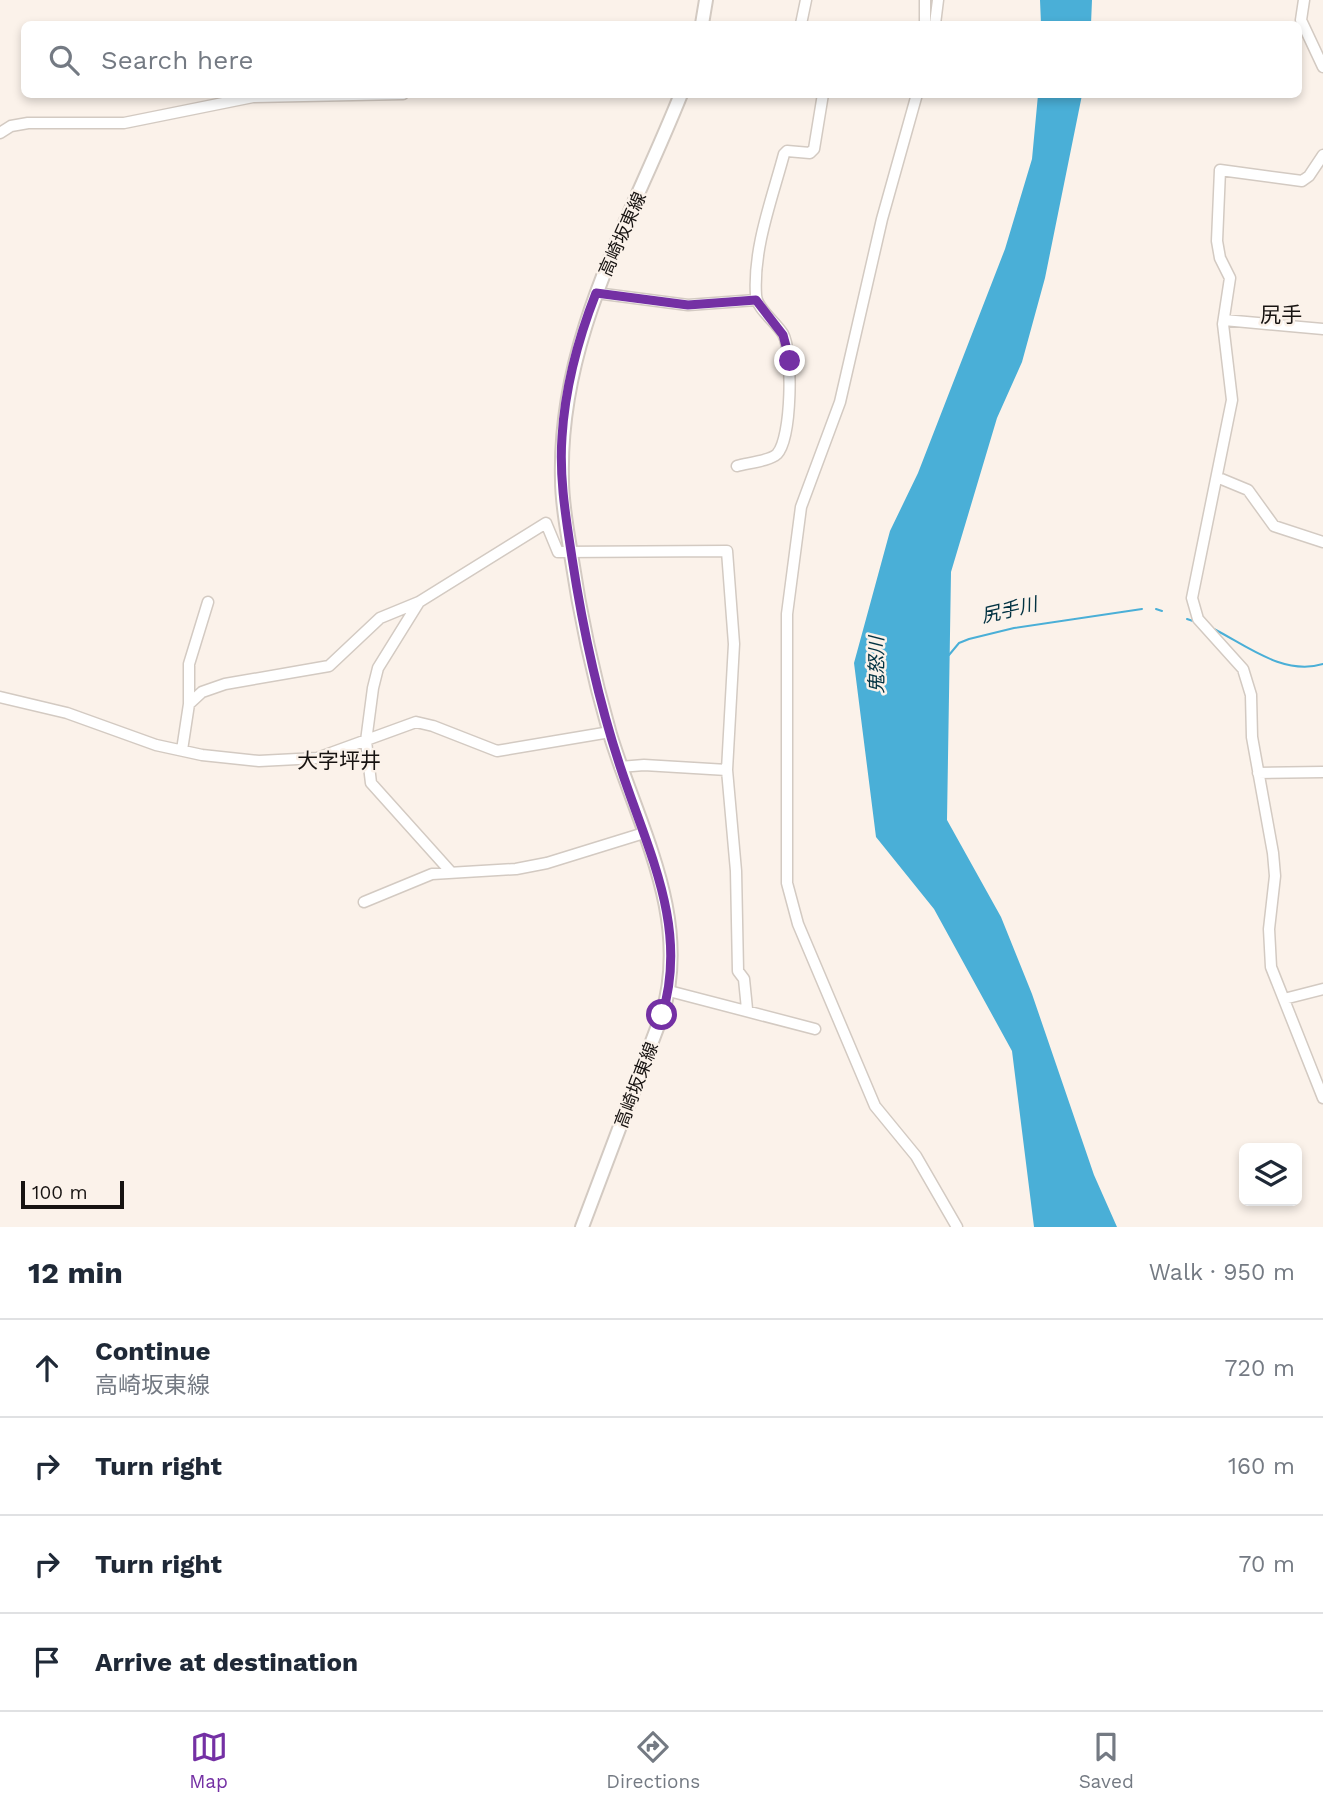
<!DOCTYPE html>
<meta charset="utf-8">
<style>
:root{--surface:#fff;--page:#f6f6f7;--text:#1f2937;--muted:#747a83;--line:#e0e1e3;--accent:#7430a4}
body{margin:0;font-family:"Work Sans","Noto Sans JP",sans-serif;background:var(--page);color:var(--text)}
.controls{position:absolute;right:21px;bottom:21px;display:grid;overflow:hidden;border-radius:10px;box-shadow:0 4px 10px #0003}
.controls button{width:63px;height:63px;display:grid;place-items:center;padding:0;border:0;border-bottom:2px solid var(--line);background:var(--surface);color:var(--text);font:35px sans-serif}
.scale{position:absolute;left:21px;bottom:18px;width:103px;box-sizing:border-box;padding-left:7px;border:4px solid #171311;border-top:0;font-size:19px;line-height:24px;white-space:nowrap;color:#171311;-webkit-text-stroke:5px #fbf2ea;paint-order:stroke}
.stop{position:absolute;width:21px;height:21px;margin:-16px;border:5px solid #7430a4;border-radius:50%;background:#fff}
.stop.end{background:#7430a4;border-color:#fff;box-shadow:0 2px 7px #0008}
.list{margin:0;padding:0;list-style:none}
h2{display:flex;justify-content:space-between;align-items:center;height:91px;margin:0;padding:0 28px;font-size:30px}
h2 small{font-size:23px;font-weight:400;color:var(--muted)}
.list li{display:grid;grid-template-columns:46px 1fr auto;gap:21px;align-items:center;box-sizing:border-box;height:98px;padding:0 28px;border-top:2px solid var(--line)}
.list b{display:block;font-size:26px;white-space:nowrap}
.list p{margin:0;font-size:23px;white-space:nowrap;color:var(--muted)}
.list em{font-size:23px;font-style:normal;color:var(--muted)}
.icon{flex:none;width:38px;height:38px;fill:none;stroke:currentColor;stroke-width:2;stroke-linecap:round;stroke-linejoin:round}
.map{position:relative;flex:none;width:1323px;height:1227px;overflow:hidden}
.search{position:absolute;background:var(--surface);box-shadow:0 4px 10px #0003;left:21px;right:21px;top:21px;height:77px;display:flex;align-items:center;gap:18px;box-sizing:border-box;padding:0 24px;border-radius:10px;color:var(--muted);font-size:26px}
.sheet{height:483px;background:var(--surface)}
nav{display:flex;justify-content:space-around;align-items:center;box-sizing:border-box;height:98px;border-top:2px solid var(--line);background:var(--surface);font-size:19px;color:var(--muted)}
nav a{display:grid;justify-items:center;gap:4px}
nav .on{color:var(--accent)}
.map>svg:first-child{display:block}
.water{fill:#4aafd7}
.lines{fill:none;stroke-linecap:round;stroke-linejoin:round}
.stream{stroke:#4aafd7;stroke-width:2}
.minor-casing{stroke:#d3cac2;stroke-width:13}
.major-casing{stroke:#d3cac2;stroke-width:16}
.minor{stroke:#fff;stroke-width:10}
.major{stroke:#fff;stroke-width:12}
.route{stroke:#7430a4;stroke-width:9}
.labels{text-anchor:middle;dominant-baseline:central;stroke-width:5;stroke-linejoin:round;paint-order:stroke}
.street-label{font-size:18px;fill:#171311;stroke:#fbf2ea}
.water-label{font-size:19px;font-style:italic;fill:#023242;stroke:#fbf2ea}
.quarter-label{font-size:21px;fill:#171311;stroke:#fbf2ea}
</style>
<div class="map">
<svg width="1323" height="1227" viewBox="0 0 1323 1227">
<rect width="100%" height="100%" fill="#fbf2ea"/>
<path class="water" d="M1040,0H1092L1091,24H1041Z
M1038,95H1082L1045,278L1022,362L997,418L951,572L947,820L1001,917L1032,994L1094,1175L1117,1227H1034L1012,1051L934,909L876,837L854,663L890,531L918,473L1005,249L1032,159Z"/>
<g class="lines">
<path class="stream" d="M1156,609L1162,611
M1187,619L1196,622
M1214,629C1247,646 1284,676 1323,664
M949,655L959,643L969,639L1014,628L1142,609"/>
<g class="minor-casing">
<path id="minor" d="M925,0V24
M1304,0L1301,20L1323,67
M801,24L806,0
M935,24L938,0
M917,94L882,219L840,402L801,507L787,614V883L798,924L875,1106L916,1156L957,1227
M0,133L11,126L28,123H124L253,97L403,94
M1323,155L1309,176L1302,181L1220,170L1217,241L1220,258L1230,278L1223,324L1232,400L1192,598L1198,619L1243,669L1251,695L1252,737L1273,853L1275,876L1269,929L1271,967L1323,1098
M596,293L688,305L756,300
M1224,320L1323,329
M737,466C747,463 770,461 777,454C792,438 793,352 783,334C776,322 756,308 756,295C753,248 772,199 784,154L787,151L810,153L814,149L823,94
M1219,478L1248,490L1274,526L1323,542
M0,697L67,713L156,745L202,755L259,761L317,758L416,722L433,726L497,751L610,732
M189,704V664L208,602
M182,750L189,704L202,692L225,684L329,666L380,618L419,602
M727,770L736,871L738,971L744,979L747,1009
M1258,773L1323,772
M450,871L371,783L366,741L373,688L378,668L419,602L546,523L558,552L727,551L734,644L727,770L644,765L620,767
M364,902L432,874L516,869L547,863L644,833
M669,991L815,1029
M1284,999L1323,989"/>
</g>
<g class="major-casing">
<path id="major" d="M702,24L706,0
M582,1227L662,1015C692,917 638,826 610,734C593,675 580,615 571,554C567,529 562,505 562,480C558,338 630,222 681,94"/>
</g>
<use href="#minor" class="minor"/>
<use href="#major" class="major"/>
</g>
<g class="lines">
<path class="route" d="M662,1015C689,928 648,851 621,769C598,700 583,630 572,558C566,518 559,478 562,437C565,387 578,339 596,293L688,305L756,300L783,335L790,361"/>
</g>
<g class="labels">
<g class="street-label">
<text transform="translate(622 234) rotate(-66)">高崎坂東線</text>
<text transform="translate(636 1085) rotate(-69)">高崎坂東線</text>
</g>
<g class="water-label">
<text transform="translate(1009 610) rotate(-13)">尻手川</text>
<text transform="translate(876 665) rotate(-90)">鬼怒川</text>
</g>
<g class="quarter-label">
<text x="1281" y="314">尻手</text>
<text x="339" y="760">大字坪井</text>
</g>
</g>
</svg>
<div class="controls">
<button><svg class="icon" aria-label="layers" viewBox="0 0 24 24"><path d="M12 4l9 5-9 5-9-5zM3 14l9 5 9-5"/></svg></button>
</div>
<div class="scale">100 m</div>
<div class="stop" style="left:662px;top:1015px"></div>
<div class="stop end" style="left:790px;top:361px"></div>
<div class="search"><svg class="icon" aria-label="search" viewBox="0 0 24 24"><circle cx="10" cy="10" r="6"/><path d="M15 15l6 6"/></svg>Search here</div>
</div>
<section class="sheet">
<h2>12 min<small>Walk · 950 m</small></h2>
<ul class="list">
<li><svg class="icon" aria-label="ahead" viewBox="0 0 24 24"><path d="M12 20V5M6 11l6-6 6 6"/></svg><div><b>Continue</b><p>高崎坂東線</p></div><em>720 m</em></li>
<li><svg class="icon" aria-label="right" viewBox="0 0 24 24"><path d="M7 20v-9h11M14 6l5 5-5 5"/></svg><div><b>Turn right</b></div><em>160 m</em></li>
<li><svg class="icon" aria-label="right" viewBox="0 0 24 24"><path d="M7 20v-9h11M14 6l5 5-5 5"/></svg><div><b>Turn right</b></div><em>70 m</em></li>
<li><svg class="icon" aria-label="arrive" viewBox="0 0 24 24"><path d="M6 21V4h12l-3 4 3 4H6"/></svg><div><b>Arrive at destination</b></div></li>
</ul>
</section>
<nav>
<a class="on"><svg class="icon" aria-label="map" viewBox="0 0 24 24"><path d="M3 6l6-2 6 2 6-2v14l-6 2-6-2-6 2zM9 4v14M15 6v14"/></svg>Map</a>
<a><svg class="icon" aria-label="directions" viewBox="0 0 24 24"><path d="M12 3l9 9-9 9-9-9zM9 14v-3h6M13 9l2 2-2 2"/></svg>Directions</a>
<a><svg class="icon" aria-label="saved" viewBox="0 0 24 24"><path d="M7 4h10v16l-5-4-5 4z"/></svg>Saved</a>
</nav>
